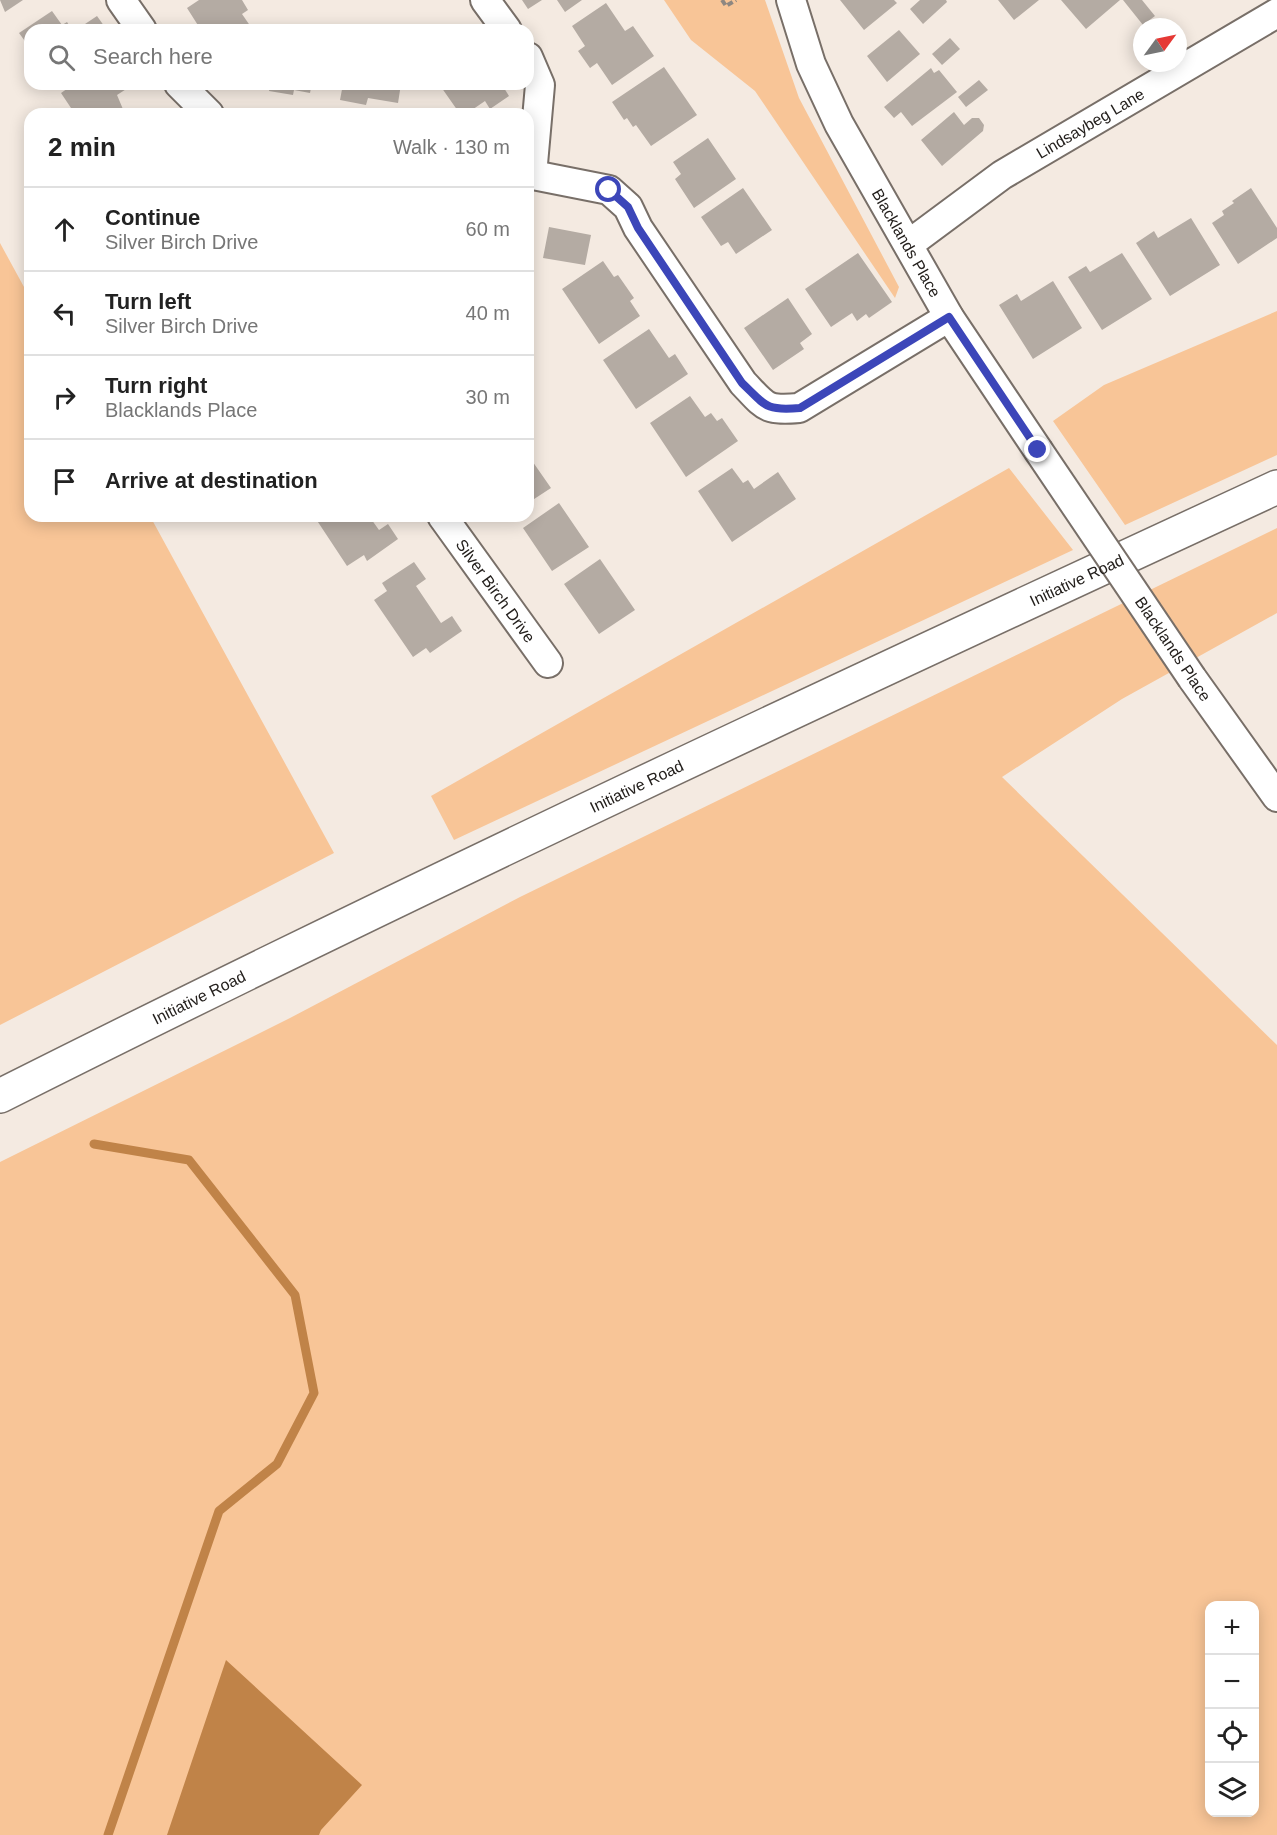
<!DOCTYPE html>
<meta charset="utf-8">
<style>
:root{--surface:#fff;--page:#f6f6f6;--text:#222;--muted:#767676;--line:#e0e0e0}
body{margin:0;font-family:Arial,sans-serif;background:var(--page);color:var(--text)}
.controls{position:absolute;right:18px;bottom:18px;display:grid;overflow:hidden;border-radius:12px;box-shadow:0 3px 15px #0003}
.controls button{width:54px;height:54px;display:grid;place-items:center;padding:0;border:0;border-bottom:2px solid var(--line);background:var(--surface);color:var(--text);font:30px sans-serif}
.compass{position:absolute;left:1133px;top:18px;width:54px;height:54px;border-radius:50%;background:var(--surface);box-shadow:0 3px 15px #0003;rotate:57deg}
.stop{position:absolute;width:18px;height:18px;margin:-14px;border:4px solid #3c46b9;border-radius:50%;background:#fff}
.stop.end{background:#3c46b9;border-color:#fff;box-shadow:0 2px 6px #0008}
.list{margin:0;padding:0;list-style:none}
h2{display:flex;justify-content:space-between;align-items:center;height:78px;margin:0;padding:0 24px;font-size:26px}
h2 small{font-size:20px;font-weight:400;color:var(--muted)}
.list li{display:grid;grid-template-columns:39px 1fr auto;gap:18px;align-items:center;box-sizing:border-box;height:84px;padding:0 24px;border-top:2px solid var(--line)}
.list b{display:block;font-size:22px;white-space:nowrap}
.list p{margin:0;font-size:20px;white-space:nowrap;color:var(--muted)}
.list em{font-size:20px;font-style:normal;color:var(--muted)}
.icon{flex:none;width:33px;height:33px;fill:none;stroke:currentColor;stroke-width:2;stroke-linecap:round;stroke-linejoin:round}
.map{position:relative;flex:none;width:1277px;height:1835px;overflow:hidden}
.search{position:absolute;background:var(--surface);box-shadow:0 3px 15px #0003;left:24px;top:24px;width:510px;height:66px;display:flex;align-items:center;gap:15px;box-sizing:border-box;padding:0 21px;border-radius:18px;color:var(--muted);font-size:22px}
.panel{position:absolute;background:var(--surface);box-shadow:0 3px 15px #0003;left:24px;top:108px;width:510px;height:414px;border-radius:18px}
.map>svg:first-child{display:block}
.green{fill:#f8c597;fill-rule:evenodd}
.water{fill:#c08348}
.lines{fill:none;stroke-linecap:round;stroke-linejoin:round}
.stream{stroke:#c08348;stroke-width:9}
.building{fill:#b4aba3}
.street-casing{stroke:#786f68;stroke-width:32}
.primary-casing{stroke:#786f68;stroke-width:36}
.path{stroke:#8e8781;stroke-width:4;stroke-dasharray:6 3;stroke-linecap:butt}
.street{stroke:#fff;stroke-width:28}
.primary{stroke:#fff;stroke-width:33}
.street-bridge-casing{stroke:#786f68;stroke-width:32;stroke-linecap:butt}
.street-bridge{stroke:#fff;stroke-width:28}
.route{stroke:#3c46b9;stroke-width:8}
.labels{text-anchor:middle;dominant-baseline:central;stroke-width:5;stroke-linejoin:round;paint-order:stroke}
.street-label{font-size:16px;fill:#24201d;stroke:#fff}
</style>
<div class="map">
<svg width="1277" height="1835" viewBox="0 0 1277 1835">
<rect width="100%" height="100%" fill="#f4eae1"/>
<path class="green" d="M664,0H765L799,98L899,287L895,298L755,91L691,40Z
M0,243L30,298V516H150L334,853L0,1025Z
M1277,311V455L1125,525L1053,421L1104,385Z
M1009,468L1073,550L454,840L431,796Z
M1277,528V613L1122,699L1002,777L1277,1045V1835H0V1162L290,1018L520,897ZM1210,1606H1254V1812H1210Z"/>
<path class="water" d="M226,1660L362,1785L321,1830L319,1835H167Z"/>
<g class="lines">
<path class="stream" d="M94,1144L189,1160L295,1295L314,1393L277,1464L219,1511L108,1835"/>
</g>
<path class="building" d="M0,0H23L5,12Z
M199,0H242L248,10L242,14L253,30H201L187,8Z
M522,0H542L528,9Z
M557,0H582L565,12Z
M840,0H894L897,3L864,30Z
M920,0H946L947,2L923,24L910,9Z
M998,0H1039L1014,20Z
M1061,0H1120L1086,29Z
M1123,0H1142L1155,16L1143,25Z
M606,3L625,31L633,26L654,56L612,85L597,63L590,68L578,51L585,46L572,26Z
M52,11L62,25L67,22L72,30H30V48L19,33Z
M97,16L107,30H76Z
M899,30L920,54L887,82L867,56Z
M950,38L960,49L942,65L932,54Z
M664,67L697,115L651,146L636,125L633,127L627,118L624,120L612,102Z
M931,68L934,73L939,70L957,92L912,126L901,112L894,118L884,107Z
M979,80L988,90L966,107L958,97Z
M74,84H134L117,95L125,114H75L61,93Z
M270,84H326L325,90L311,88L310,93L294,90L293,95L269,91Z
M343,84H401L398,103L368,98L366,105L340,100Z
M439,84H510L504,88L509,96L490,109L485,101L466,114H460Z
M954,112L964,125L972,118H979L984,125L983,131L942,166L921,140Z
M708,138L736,179L694,208L675,179L681,174L673,162Z
M743,188L772,230L736,254L728,242L721,246L701,217Z
M1251,188L1277,228V238L1238,264L1212,223L1224,215L1222,211L1234,203L1232,201Z
M1191,218L1220,265L1170,296L1136,243L1154,231L1158,238Z
M549,227L591,235L585,265L543,258Z
M858,253L892,302L869,318L866,314L857,321L852,313L831,327L805,289Z
M1122,253L1152,299L1102,330L1068,277L1086,266L1090,272Z
M603,261L614,277L618,275L634,298L630,301L640,316L599,344L562,289Z
M1053,281L1082,328L1033,359L999,305L1017,294L1021,301Z
M788,298L812,334L800,343L804,349L773,370L744,328Z
M649,329L669,358L675,354L688,374L636,409L603,360Z
M690,396L705,417L711,413L717,421L722,418L738,441L686,477L650,423Z
M528,455L551,488L528,503Z
M732,468L743,483L748,480L754,489L778,472L796,499L732,542L698,491Z
M559,503L589,547L552,571L523,528Z
M314,516H369L379,530L388,524L398,539L367,561L364,555L347,566Z
M600,559L635,610L599,634L564,584Z
M414,562L426,579L416,586L441,623L452,616L462,631L430,653L426,648L413,657L374,600L387,591L382,583Z"/>
<g class="lines">
<g class="street-casing">
<g id="street">
<path d="M121,0L142,30"/>
<path d="M485,0L507,30"/>
<path id="s1" d="M791,0L811,64L839,124L949,317L1038,450"/>
<path d="M528,57L540,85L532,175"/>
<path d="M179,84L209,114"/>
<path d="M528,174L609,190L628,207L638,228L743,383C766,407 765,411 799,408L949,317"/>
<path id="s2" d="M909,244L1002,175L1277,13"/>
<path id="s3" d="M442,516L548,663"/>
<path d="M1192,678L1277,797"/>
</g>
</g>
<g class="primary-casing">
<g id="primary">
<path id="s4" d="M0,1096C421,884 849,685 1277,487"/>
</g>
</g>
<path class="path" d="M722,0L726,6L736,0"/>
<use href="#street" class="street"/>
<use href="#primary" class="primary"/>
<g class="street-bridge-casing">
<path id="street-bridge" d="M1038,450L1192,678"/>
</g>
<use href="#street-bridge" class="street-bridge"/>
</g>
<g class="lines">
<path class="route" d="M609,190L628,207L638,228L742,383C766,406 765,411 800,408L949,317L1038,450"/>
</g>
<g class="labels">
<g class="street-label">
<text stroke="none"><textPath href="#s2" startOffset="218">Lindsaybeg Lane</textPath></text>
<text stroke="none"><textPath href="#s1" startOffset="270">Blacklands Place</textPath></text>
<text stroke="none"><textPath href="#s4" startOffset="1194">Initiative Road</textPath></text>
<text stroke="none"><textPath href="#s3" startOffset="92">Silver Birch Drive</textPath></text>
<text transform="translate(1173 649) rotate(56)">Blacklands Place</text>
<text stroke="none"><textPath href="#s4" startOffset="708">Initiative Road</textPath></text>
<text stroke="none"><textPath href="#s4" startOffset="222">Initiative Road</textPath></text>
</g>
</g>
</svg>
<div class="controls">
<button>+</button>
<button>−</button>
<button><svg class="icon" aria-label="locate" viewBox="0 0 24 24"><circle cx="12" cy="12" r="6"/><path d="M12 2v4M12 18v4M2 12h4M18 12h4"/></svg></button>
<button><svg class="icon" aria-label="layers" viewBox="0 0 24 24"><path d="M12 4l9 5-9 5-9-5zM3 14l9 5 9-5"/></svg></button>
</div>
<svg class="compass" viewBox="-18 -18 36 36"><path d="M0-13l5 13h-10z" fill="#e53935"/><path d="M0 13l5-13h-10z" fill="#767676"/></svg>
<div class="stop" style="left:609px;top:190px"></div>
<div class="stop end" style="left:1038px;top:450px"></div>
<div class="search"><svg class="icon" aria-label="search" viewBox="0 0 24 24"><circle cx="10" cy="10" r="6"/><path d="M15 15l6 6"/></svg>Search here</div>
<section class="panel">
<h2>2 min<small>Walk · 130 m</small></h2>
<ul class="list">
<li><svg class="icon" aria-label="ahead" viewBox="0 0 24 24"><path d="M12 20V5M6 11l6-6 6 6"/></svg><div><b>Continue</b><p>Silver Birch Drive</p></div><em>60 m</em></li>
<li><svg class="icon" aria-label="left" viewBox="0 0 24 24"><path d="M17 20v-9H6M10 6l-5 5 5 5"/></svg><div><b>Turn left</b><p>Silver Birch Drive</p></div><em>40 m</em></li>
<li><svg class="icon" aria-label="right" viewBox="0 0 24 24"><path d="M7 20v-9h11M14 6l5 5-5 5"/></svg><div><b>Turn right</b><p>Blacklands Place</p></div><em>30 m</em></li>
<li><svg class="icon" aria-label="arrive" viewBox="0 0 24 24"><path d="M6 21V4h12l-3 4 3 4H6"/></svg><div><b>Arrive at destination</b></div></li>
</ul>
</section>
</div>
